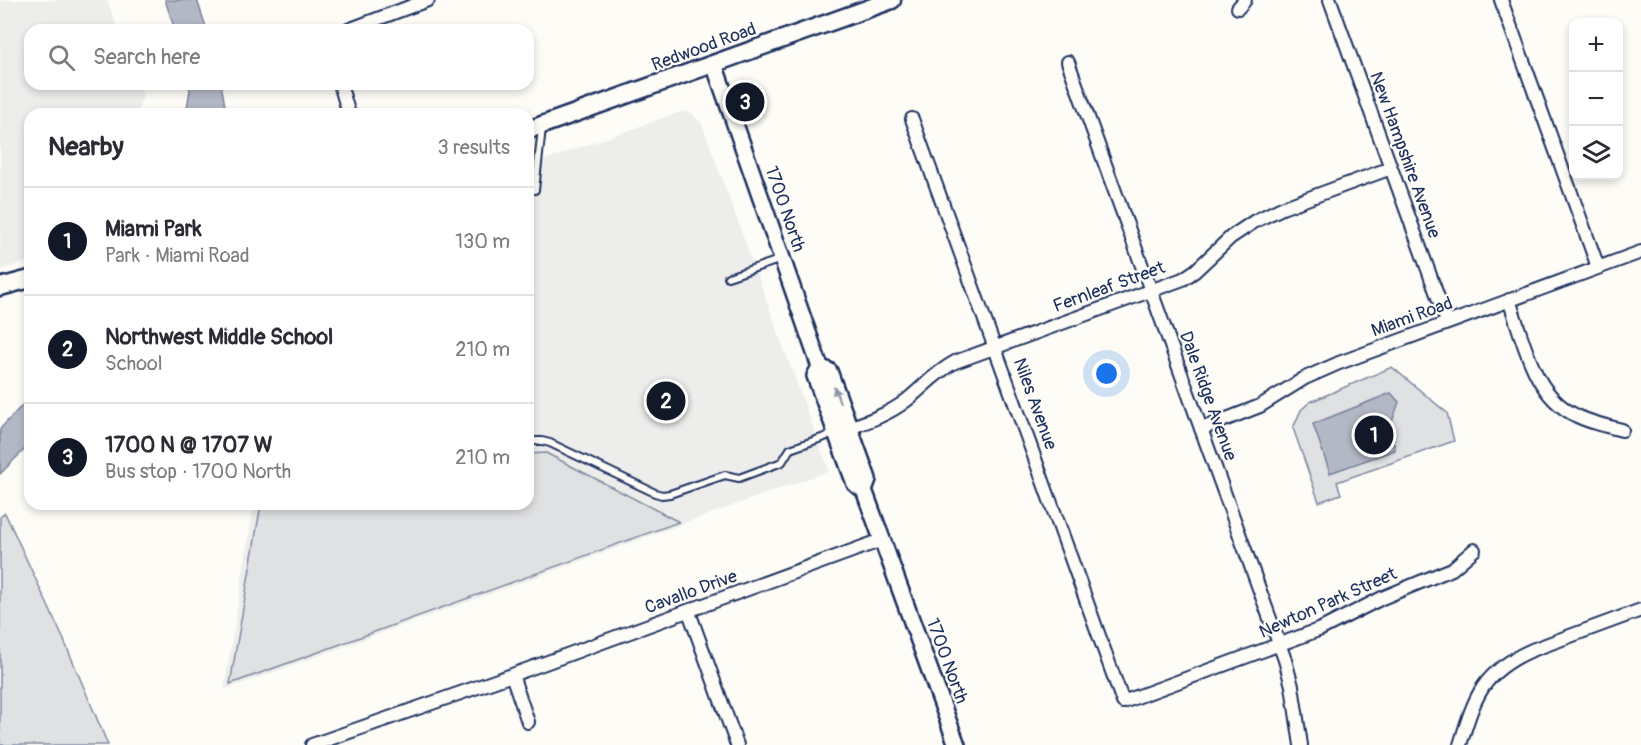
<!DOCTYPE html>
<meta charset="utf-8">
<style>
:root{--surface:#fff;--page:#f7f7f7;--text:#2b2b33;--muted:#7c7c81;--line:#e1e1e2;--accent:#111827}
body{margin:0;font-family:Pangolin,sans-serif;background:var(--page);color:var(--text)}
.controls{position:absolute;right:18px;top:18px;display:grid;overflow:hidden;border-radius:12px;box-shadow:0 3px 9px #0003}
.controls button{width:54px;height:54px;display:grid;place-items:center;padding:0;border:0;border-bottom:2px solid var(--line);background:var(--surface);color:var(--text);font:30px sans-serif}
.you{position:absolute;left:1107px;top:374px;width:21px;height:21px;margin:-15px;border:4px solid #fff;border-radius:50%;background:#1a73e8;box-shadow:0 0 0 9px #1a73e833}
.badge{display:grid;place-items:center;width:39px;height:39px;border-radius:50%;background:var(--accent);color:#fff;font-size:20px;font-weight:700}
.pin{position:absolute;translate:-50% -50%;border:3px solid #fff;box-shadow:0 2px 6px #0006}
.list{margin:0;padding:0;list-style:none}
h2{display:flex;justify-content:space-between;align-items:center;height:78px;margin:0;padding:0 24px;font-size:26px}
h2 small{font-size:20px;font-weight:400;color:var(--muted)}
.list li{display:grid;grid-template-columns:39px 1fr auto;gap:18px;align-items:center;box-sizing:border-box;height:108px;padding:0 24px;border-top:2px solid var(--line)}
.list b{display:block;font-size:22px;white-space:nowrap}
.list p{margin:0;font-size:20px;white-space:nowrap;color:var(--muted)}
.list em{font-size:20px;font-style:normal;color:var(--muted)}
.icon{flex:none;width:33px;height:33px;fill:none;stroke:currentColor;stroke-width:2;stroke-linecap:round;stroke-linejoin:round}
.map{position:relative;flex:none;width:1641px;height:745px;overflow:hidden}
.search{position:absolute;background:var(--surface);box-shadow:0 3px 9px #0003;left:24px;top:24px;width:510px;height:66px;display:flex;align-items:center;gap:15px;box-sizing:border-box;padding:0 21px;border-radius:18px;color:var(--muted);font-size:22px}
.panel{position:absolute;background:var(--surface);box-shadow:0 3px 9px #0003;left:24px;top:108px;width:510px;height:402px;border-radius:18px}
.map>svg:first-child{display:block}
.built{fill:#edeeec}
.green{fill:#e0e1e3;stroke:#7e88a0;stroke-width:1.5}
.water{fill:#b3b8c5;stroke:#76819c;stroke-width:1.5}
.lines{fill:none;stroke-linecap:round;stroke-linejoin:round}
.service-casing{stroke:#1b2f5e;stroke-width:10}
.minor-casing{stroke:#1b2f5e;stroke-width:16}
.tertiary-casing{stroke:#1b2f5e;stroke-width:20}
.secondary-casing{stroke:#1b2f5e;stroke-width:21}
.service{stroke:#fdfcf7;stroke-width:6}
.minor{stroke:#fdfcf7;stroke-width:12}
.tertiary{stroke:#fdfcf7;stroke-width:15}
.secondary{stroke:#fdfcf7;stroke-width:16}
.oneway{fill:#8c96aa}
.labels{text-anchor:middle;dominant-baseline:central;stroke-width:4.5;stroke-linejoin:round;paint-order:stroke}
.street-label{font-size:18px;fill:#1b2f5e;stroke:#fdfcf7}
</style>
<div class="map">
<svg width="1641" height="745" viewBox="0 0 1641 745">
<rect width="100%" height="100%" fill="#fdfcf7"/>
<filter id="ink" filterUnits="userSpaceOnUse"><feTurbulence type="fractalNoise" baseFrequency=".0167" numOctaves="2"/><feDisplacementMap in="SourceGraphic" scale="12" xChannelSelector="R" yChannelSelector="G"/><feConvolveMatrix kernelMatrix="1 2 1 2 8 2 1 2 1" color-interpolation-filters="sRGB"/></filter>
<g filter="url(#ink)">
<path class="built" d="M0,0H107L118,30H30V84H139L143,95L137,114H30V261L0,270Z
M683,111L692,113L702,124L829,471L224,690L254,504H528V166Z"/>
<path class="green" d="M1392,367L1447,413L1454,441L1337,482L1341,494L1319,502L1293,428L1301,410L1310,402Z
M546,453L679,522L230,684L261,504H528V454Z
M5,513L63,638L108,745H0V517Z"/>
<path class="water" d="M165,0H197L207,30H175Z
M189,84H221L225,106L222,114H186L190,90Z
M1391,393L1399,402L1390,427L1395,450L1330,473L1313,424Z
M30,397V444L0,474V429Z"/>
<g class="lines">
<g class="service-casing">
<path id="service" d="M535,190L542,128
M728,277L782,259
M528,441H542L550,443L655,493L662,495L670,494L725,475L739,478L782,462L790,449L836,433"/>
</g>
<g class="minor-casing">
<path id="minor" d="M1330,0L1447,322
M1501,0L1598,267
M1238,8L1245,0
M348,30L428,0
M1068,62L1285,660L1292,686L1301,745
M340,84L349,114
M912,119L1123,702L1321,629L1382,598L1452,569L1474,550
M1509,300C1524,341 1533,396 1577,416C1591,423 1607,426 1622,430
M1201,429L1260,406L1305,378L1339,363L1641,252
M843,430C866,422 888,415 907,400C923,387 936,372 955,362L1183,279L1195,271L1231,237L1255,221L1282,208L1391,168
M689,612L737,745
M512,675L528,722
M312,745L512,675L882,540
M1460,745C1475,696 1482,672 1532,650L1641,610"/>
</g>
<g class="tertiary-casing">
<path id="tertiary" d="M714,64L820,367L815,376L855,484L864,490
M820,367L829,371L868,479L864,490L957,745"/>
</g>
<g class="secondary-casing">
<path id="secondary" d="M528,130L892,0
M0,287L30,279"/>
</g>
<use href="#service" class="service"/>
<use href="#minor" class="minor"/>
<use href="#tertiary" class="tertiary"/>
<use href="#secondary" class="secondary"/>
</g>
<defs><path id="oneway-solid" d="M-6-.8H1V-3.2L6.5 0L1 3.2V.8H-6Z" transform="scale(1.5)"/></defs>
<use class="oneway" href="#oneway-solid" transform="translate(837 395) rotate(-110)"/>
</g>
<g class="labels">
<g class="street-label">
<text transform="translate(704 47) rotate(-20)">Redwood Road</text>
<text transform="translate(1405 155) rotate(70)">New Hampshire Avenue</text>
<text transform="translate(785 209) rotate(71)">1700 North</text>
<text transform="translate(1109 287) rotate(-20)">Fernleaf Street</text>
<text transform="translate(1412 317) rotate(-20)">Miami Road</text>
<text transform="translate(1208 396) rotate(70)">Dale Ridge Avenue</text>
<text transform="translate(1035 404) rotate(70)">Niles Avenue</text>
<text transform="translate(691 592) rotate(-20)">Cavallo Drive</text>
<text transform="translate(1328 603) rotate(-24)">Newton Park Street</text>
<text transform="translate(947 661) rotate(70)">1700 North</text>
</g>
</g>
</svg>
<div class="controls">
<button>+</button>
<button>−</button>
<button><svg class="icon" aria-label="layers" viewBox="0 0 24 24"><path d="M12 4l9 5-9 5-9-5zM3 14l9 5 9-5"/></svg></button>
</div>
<div class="you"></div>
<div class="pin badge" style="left:1374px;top:435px">1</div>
<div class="pin badge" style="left:666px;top:401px">2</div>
<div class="pin badge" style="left:745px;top:102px">3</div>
<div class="search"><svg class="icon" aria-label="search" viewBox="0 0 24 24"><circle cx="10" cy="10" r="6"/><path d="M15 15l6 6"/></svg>Search here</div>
<section class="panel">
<h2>Nearby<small>3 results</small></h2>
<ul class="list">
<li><span class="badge">1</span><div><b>Miami Park</b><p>Park · Miami Road</p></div><em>130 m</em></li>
<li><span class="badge">2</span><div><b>Northwest Middle School</b><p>School</p></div><em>210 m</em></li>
<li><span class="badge">3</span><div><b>1700 N @ 1707 W</b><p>Bus stop · 1700 North</p></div><em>210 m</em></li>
</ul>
</section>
</div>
